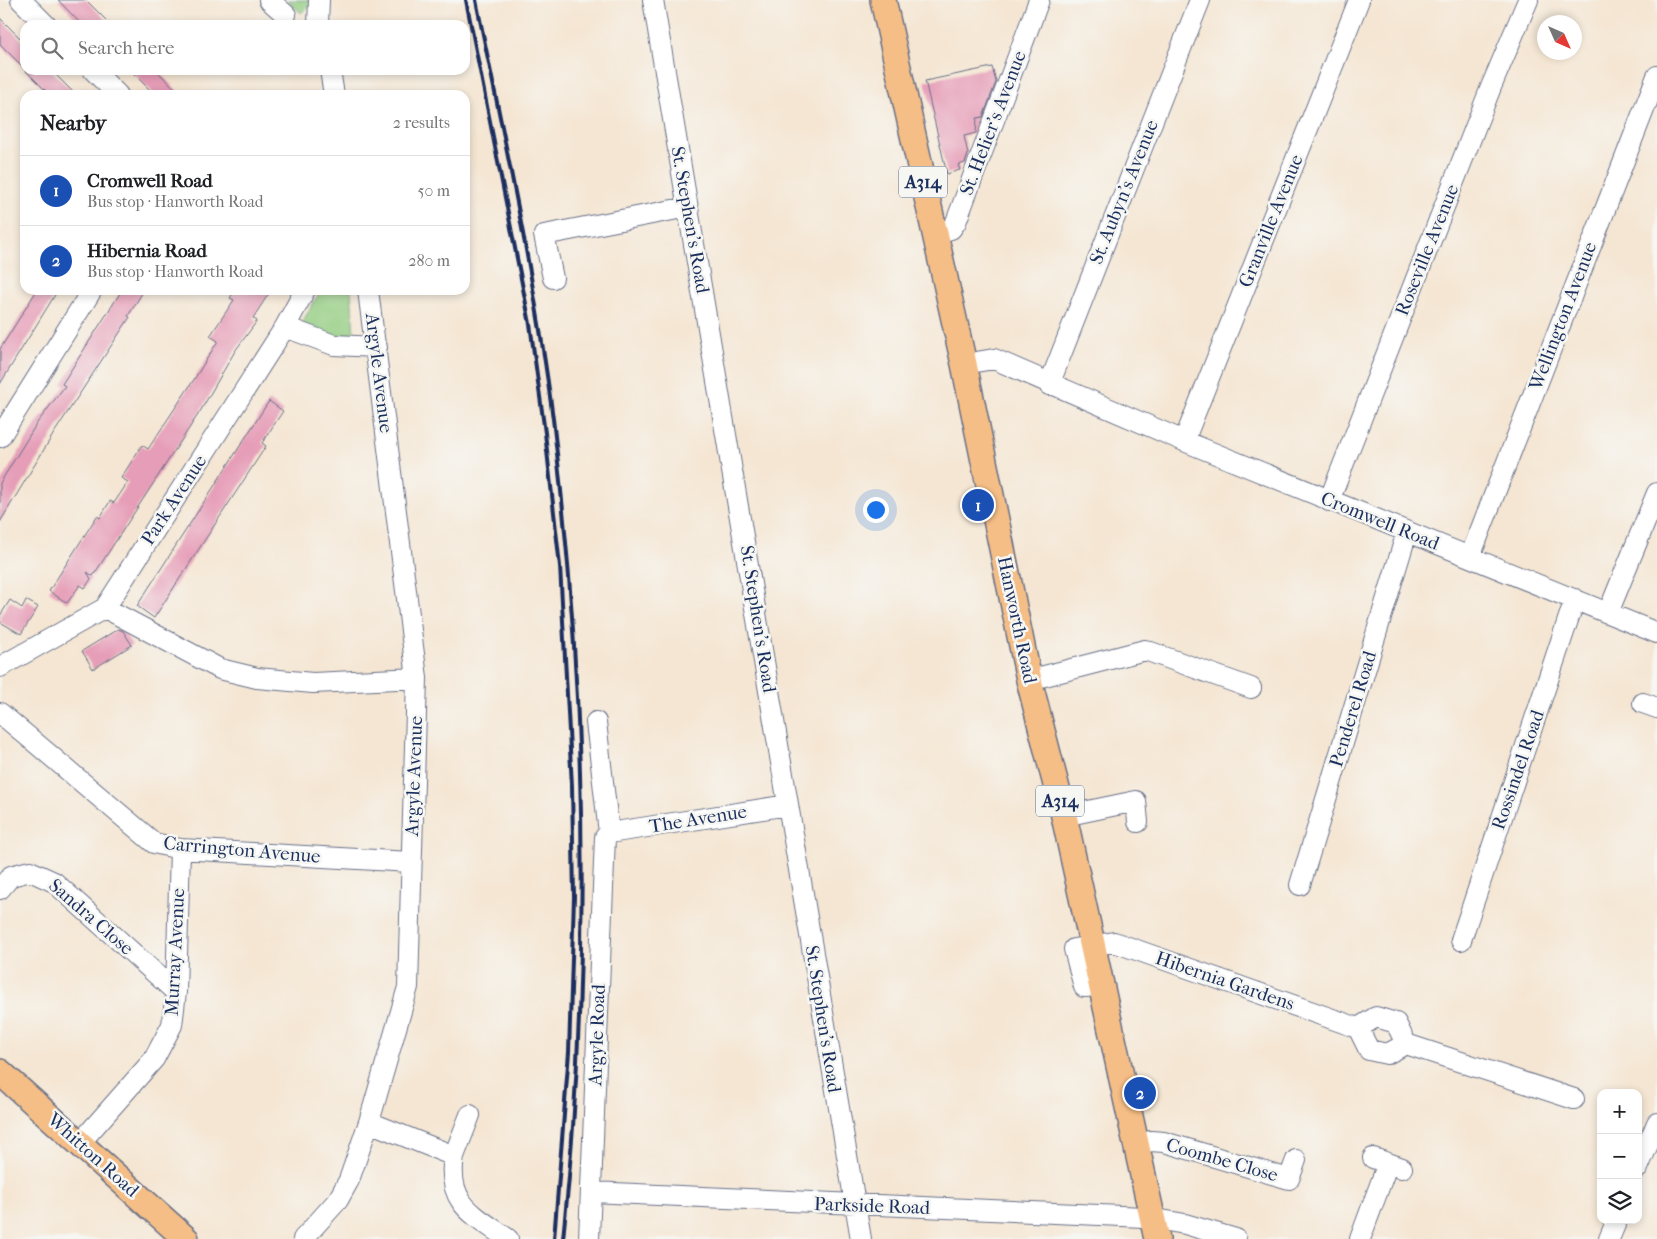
<!DOCTYPE html>
<meta charset="utf-8">
<style>
:root{--surface:#fff;--page:#f2f2f2;--text:#202124;--muted:#757577;--line:#e0e0e0;--accent:#2563eb}
body{margin:0;font-family:"IM FELL French Canon",serif;background:var(--page);color:var(--text)}
.controls{position:absolute;right:15px;bottom:15px;display:grid;overflow:hidden;border-radius:10px;box-shadow:0 2px 8px #0003}
.controls button{width:45px;height:45px;display:grid;place-items:center;padding:0;border:0;border-bottom:1px solid var(--line);background:var(--surface);color:var(--text);font:25px sans-serif}
.compass{position:absolute;left:1537px;top:15px;width:45px;height:45px;border-radius:50%;background:var(--surface);box-shadow:0 2px 8px #0003;rotate:135deg}
.you{position:absolute;left:875px;top:509px;width:18px;height:18px;margin:-12px;border:4px solid #fff;border-radius:50%;background:#1a73e8;box-shadow:0 0 0 8px #1a73e833}
.badge{display:grid;place-items:center;width:32px;height:32px;border-radius:50%;background:var(--accent);color:#fff;font-size:16px;font-weight:700}
.pin{position:absolute;translate:-50% -50%;border:2px solid #fff;box-shadow:0 1px 5px #0006}
.list{margin:0;padding:0;list-style:none}
h2{display:flex;justify-content:space-between;align-items:center;height:65px;margin:0;padding:0 20px;font-size:21px}
h2 small{font-size:16px;font-weight:400;color:var(--muted)}
.list li{display:grid;grid-template-columns:32px 1fr auto;gap:15px;align-items:center;box-sizing:border-box;height:70px;padding:0 20px;border-top:1px solid var(--line)}
.list b{display:block;font-size:19px;white-space:nowrap}
.list p{margin:0;font-size:16px;white-space:nowrap;color:var(--muted)}
.list em{font-size:16px;font-style:normal;color:var(--muted)}
.icon{flex:none;width:28px;height:28px;fill:none;stroke:currentColor;stroke-width:2;stroke-linecap:round;stroke-linejoin:round}
.map{position:relative;flex:none;width:1657px;height:1239px;overflow:hidden}
.search{position:absolute;background:var(--surface);box-shadow:0 2px 8px #0003;left:20px;top:20px;width:450px;height:55px;display:flex;align-items:center;gap:12px;box-sizing:border-box;padding:0 18px;border-radius:15px;color:var(--muted);font-size:19px}
.panel{position:absolute;background:var(--surface);box-shadow:0 2px 8px #0003;left:20px;top:90px;width:450px;height:205px;border-radius:15px}
.map>svg:first-child{display:block}
.green{fill:#93cc80;stroke:#577e6f}
.building{fill:#e69db7}
.lines{fill:none;stroke-linecap:round;stroke-linejoin:round}
.minor-casing{stroke:#676f87;stroke-width:22}
.major-casing{stroke:#676f87;stroke-width:28}
.minor{stroke:#fff;stroke-width:20}
.major{stroke:#f5be86;stroke-width:25}
.rail{stroke:#1b2f5e;stroke-width:4}
.labels{text-anchor:middle;dominant-baseline:central;stroke-width:5;stroke-linejoin:round;paint-order:stroke}
.shield{fill:#f6f6f2;stroke:#5d6b8a;stroke-width:1}
.shield-label{font-size:18px;font-weight:bold;fill:#1b2f5e}
.street-label{font-size:19px;fill:#1b2f5e;stroke:#f6f6f2}
</style>
<div class="map">
<svg width="1657" height="1239" viewBox="0 0 1657 1239">
<rect width="100%" height="100%" fill="#f6f6f2"/>
<filter id="ink" filterUnits="userSpaceOnUse"><feTurbulence type="fractalNoise" baseFrequency=".02" numOctaves="2"/><feDisplacementMap in="SourceGraphic" scale="10" xChannelSelector="R" yChannelSelector="G"/><feConvolveMatrix kernelMatrix="1 2 1 2 8 2 1 2 1" color-interpolation-filters="sRGB"/></filter>
<filter id="wash" filterUnits="userSpaceOnUse"><feTurbulence type="fractalNoise" baseFrequency=".0096" numOctaves="4" result="noise"/><feDisplacementMap in="SourceGraphic" scale="20" xChannelSelector="R" yChannelSelector="G"/><feGaussianBlur stdDeviation="1.12" result="paint"/><feColorMatrix in="noise" values="0 0 0 0 0 0 0 0 0 0 0 0 0 0 0 0 0 1.4 0 .05"/><feComposite in="paint" operator="in"/></filter>
<g filter="url(#wash)">
<rect width="100%" height="100%" fill="#f5e6d3"/>
<path class="green" d="M287,0H312V5L301,13Z
M321,290H351L354,336H331L301,324Z"/>
<g id="blocks">
<path class="building" d="M58,0H86L111,25H82Z
M0,18L25,43V69L0,44Z
M992,67L996,82L983,117L977,118L976,133L964,136L968,154L965,163L958,165L960,170L947,174L925,81Z
M25,70H51L76,95H50Z
M130,70H156L182,95H155Z
M37,290H58L0,384V349Z
M122,290H144L128,316L130,317L54,433L0,522V483L37,423L65,386L62,384Z
M235,290H271L253,318L257,321L235,351L201,410L108,553L93,576L87,572L91,579L85,588L80,585L67,603L49,591L97,516L100,518L110,501L114,503L128,482L121,478L142,445L148,449L193,381L218,341L210,336L234,300L230,298Z
M269,401L283,411L262,443L266,446L154,618L137,606Z
M10,600L22,608L26,600L38,607L21,634L0,622V616Z
M118,629L123,631L132,645L93,669L82,651Z"/>
</g>
</g>
<g filter="url(#ink)">
<use href="#blocks" fill-opacity="0" stroke="#676f87" stroke-width="1"/>
<g class="lines">
<g class="minor-casing">
<path id="minor" d="M21,0L46,25
M269,0L286,15
M653,0L861,1239
M318,25L319,0
M93,70L118,95
M330,70L334,95
M934,234L951,229L956,222L1039,0
M553,278L544,235L688,207
M285,327L334,345L377,347
M964,364L994,359L1184,441L1657,633
M1049,385L1200,0
M0,437L92,290
M1184,441L1359,0
M1329,501L1491,87L1528,0
M1470,557L1657,76
M105,608L220,669L257,678L313,683L417,678
M1608,613L1657,493
M0,667L105,608L285,327L305,290
M1029,680L1145,650L1251,688
M1643,703L1657,708
M0,713L154,843L180,849L411,862
M596,722L609,833
M1064,816L1136,801L1138,822
M609,833L788,805
M1300,885L1407,532
M0,889L11,876L30,871L54,882L176,992
M1461,940L1575,599
M1101,986L1084,987L1074,949L1114,942L1358,1028
M1376,1017L1396,1023L1406,1044L1387,1054L1369,1050L1358,1028Z
M1406,1044L1574,1099
M369,1122L454,1156L470,1115
M80,1143L154,1059L172,1025L176,992L180,849
M1136,1145L1151,1141L1164,1142L1289,1179L1296,1160
M454,1156C446,1204 474,1215 508,1239
M1373,1158L1402,1168
M1638,1168L1657,1123
M591,1192L1144,1217L1185,1224L1236,1239
M303,1239L338,1200L349,1180L369,1122L408,987L417,678L368,290
M589,1239L605,837L609,833
M1360,1239L1388,1163
M1609,1239L1617,1220"/>
</g>
<g class="major-casing">
<path id="major" d="M883,0L964,364L1029,680L1064,816L1157,1239
M0,1072L186,1239"/>
</g>
<use href="#minor" class="minor"/>
<use href="#major" class="major"/>
<path class="rail" d="M466,0L530,324L545,433L560,566L572,786L574,897L569,1052L554,1239
M476,0C504,138 535,279 553,419C586,691 592,967 563,1239"/>
</g>
</g>
<g class="labels">
<g class="shield">
<rect x="899" y="166.5" width="48" height="31" rx="4"/>
<rect x="1036" y="785.5" width="48" height="31" rx="4"/>
</g>
<g class="shield-label">
<text x="923" y="182">A314</text>
<text x="1060" y="801">A314</text>
</g>
<g class="street-label">
<text transform="translate(993 123) rotate(-69)">St. Helier's Avenue</text>
<text transform="translate(1124 192) rotate(-68)">St. Aubyn's Avenue</text>
<text transform="translate(690 220) rotate(80)">St. Stephen's Road</text>
<text transform="translate(1271 221) rotate(-68)">Granville Avenue</text>
<text transform="translate(1427 250) rotate(-68)">Roseville Avenue</text>
<text transform="translate(1563 316) rotate(-69)">Wellington Avenue</text>
<text transform="translate(379 373) rotate(83)">Argyle Avenue</text>
<text transform="translate(174 500) rotate(-57)">Park Avenue</text>
<text transform="translate(1380 521) rotate(22)">Cromwell Road</text>
<text transform="translate(758 619) rotate(81)">St. Stephen's Road</text>
<text transform="translate(1017 620) rotate(78)">Hanworth Road</text>
<text transform="translate(1353 709) rotate(-73)">Penderel Road</text>
<text transform="translate(1518 770) rotate(-71)">Rossindel Road</text>
<text transform="translate(414 776) rotate(-88)">Argyle Avenue</text>
<text transform="translate(698 819) rotate(-9)">The Avenue</text>
<text transform="translate(242 850) rotate(5)">Carrington Avenue</text>
<text transform="translate(91 917) rotate(41)">Sandra Close</text>
<text transform="translate(175 952) rotate(-87)">Murray Avenue</text>
<text transform="translate(1225 981) rotate(19)">Hibernia Gardens</text>
<text transform="translate(823 1019) rotate(81)">St. Stephen's Road</text>
<text transform="translate(597 1035) rotate(-88)">Argyle Road</text>
<text transform="translate(93 1155) rotate(42)">Whitton Road</text>
<text transform="translate(1222 1160) rotate(16)">Coombe Close</text>
<text transform="translate(872 1206) rotate(2)">Parkside Road</text>
</g>
</g>
</svg>
<div class="controls">
<button>+</button>
<button>−</button>
<button><svg class="icon" aria-label="layers" viewBox="0 0 24 24"><path d="M12 4l9 5-9 5-9-5zM3 14l9 5 9-5"/></svg></button>
</div>
<svg class="compass" viewBox="-18 -18 36 36"><path d="M0-13l5 13h-10z" fill="#e53935"/><path d="M0 13l5-13h-10z" fill="#757577"/></svg>
<div class="you"></div>
<div class="pin badge" style="left:978px;top:505px;background:#1a4fb4">1</div>
<div class="pin badge" style="left:1140px;top:1093px;background:#1a4fb4">2</div>
<div class="search"><svg class="icon" aria-label="search" viewBox="0 0 24 24"><circle cx="10" cy="10" r="6"/><path d="M15 15l6 6"/></svg>Search here</div>
<section class="panel">
<h2>Nearby<small>2 results</small></h2>
<ul class="list">
<li><span class="badge" style="background:#1a4fb4">1</span><div><b>Cromwell Road</b><p>Bus stop · Hanworth Road</p></div><em>50 m</em></li>
<li><span class="badge" style="background:#1a4fb4">2</span><div><b>Hibernia Road</b><p>Bus stop · Hanworth Road</p></div><em>280 m</em></li>
</ul>
</section>
</div>
